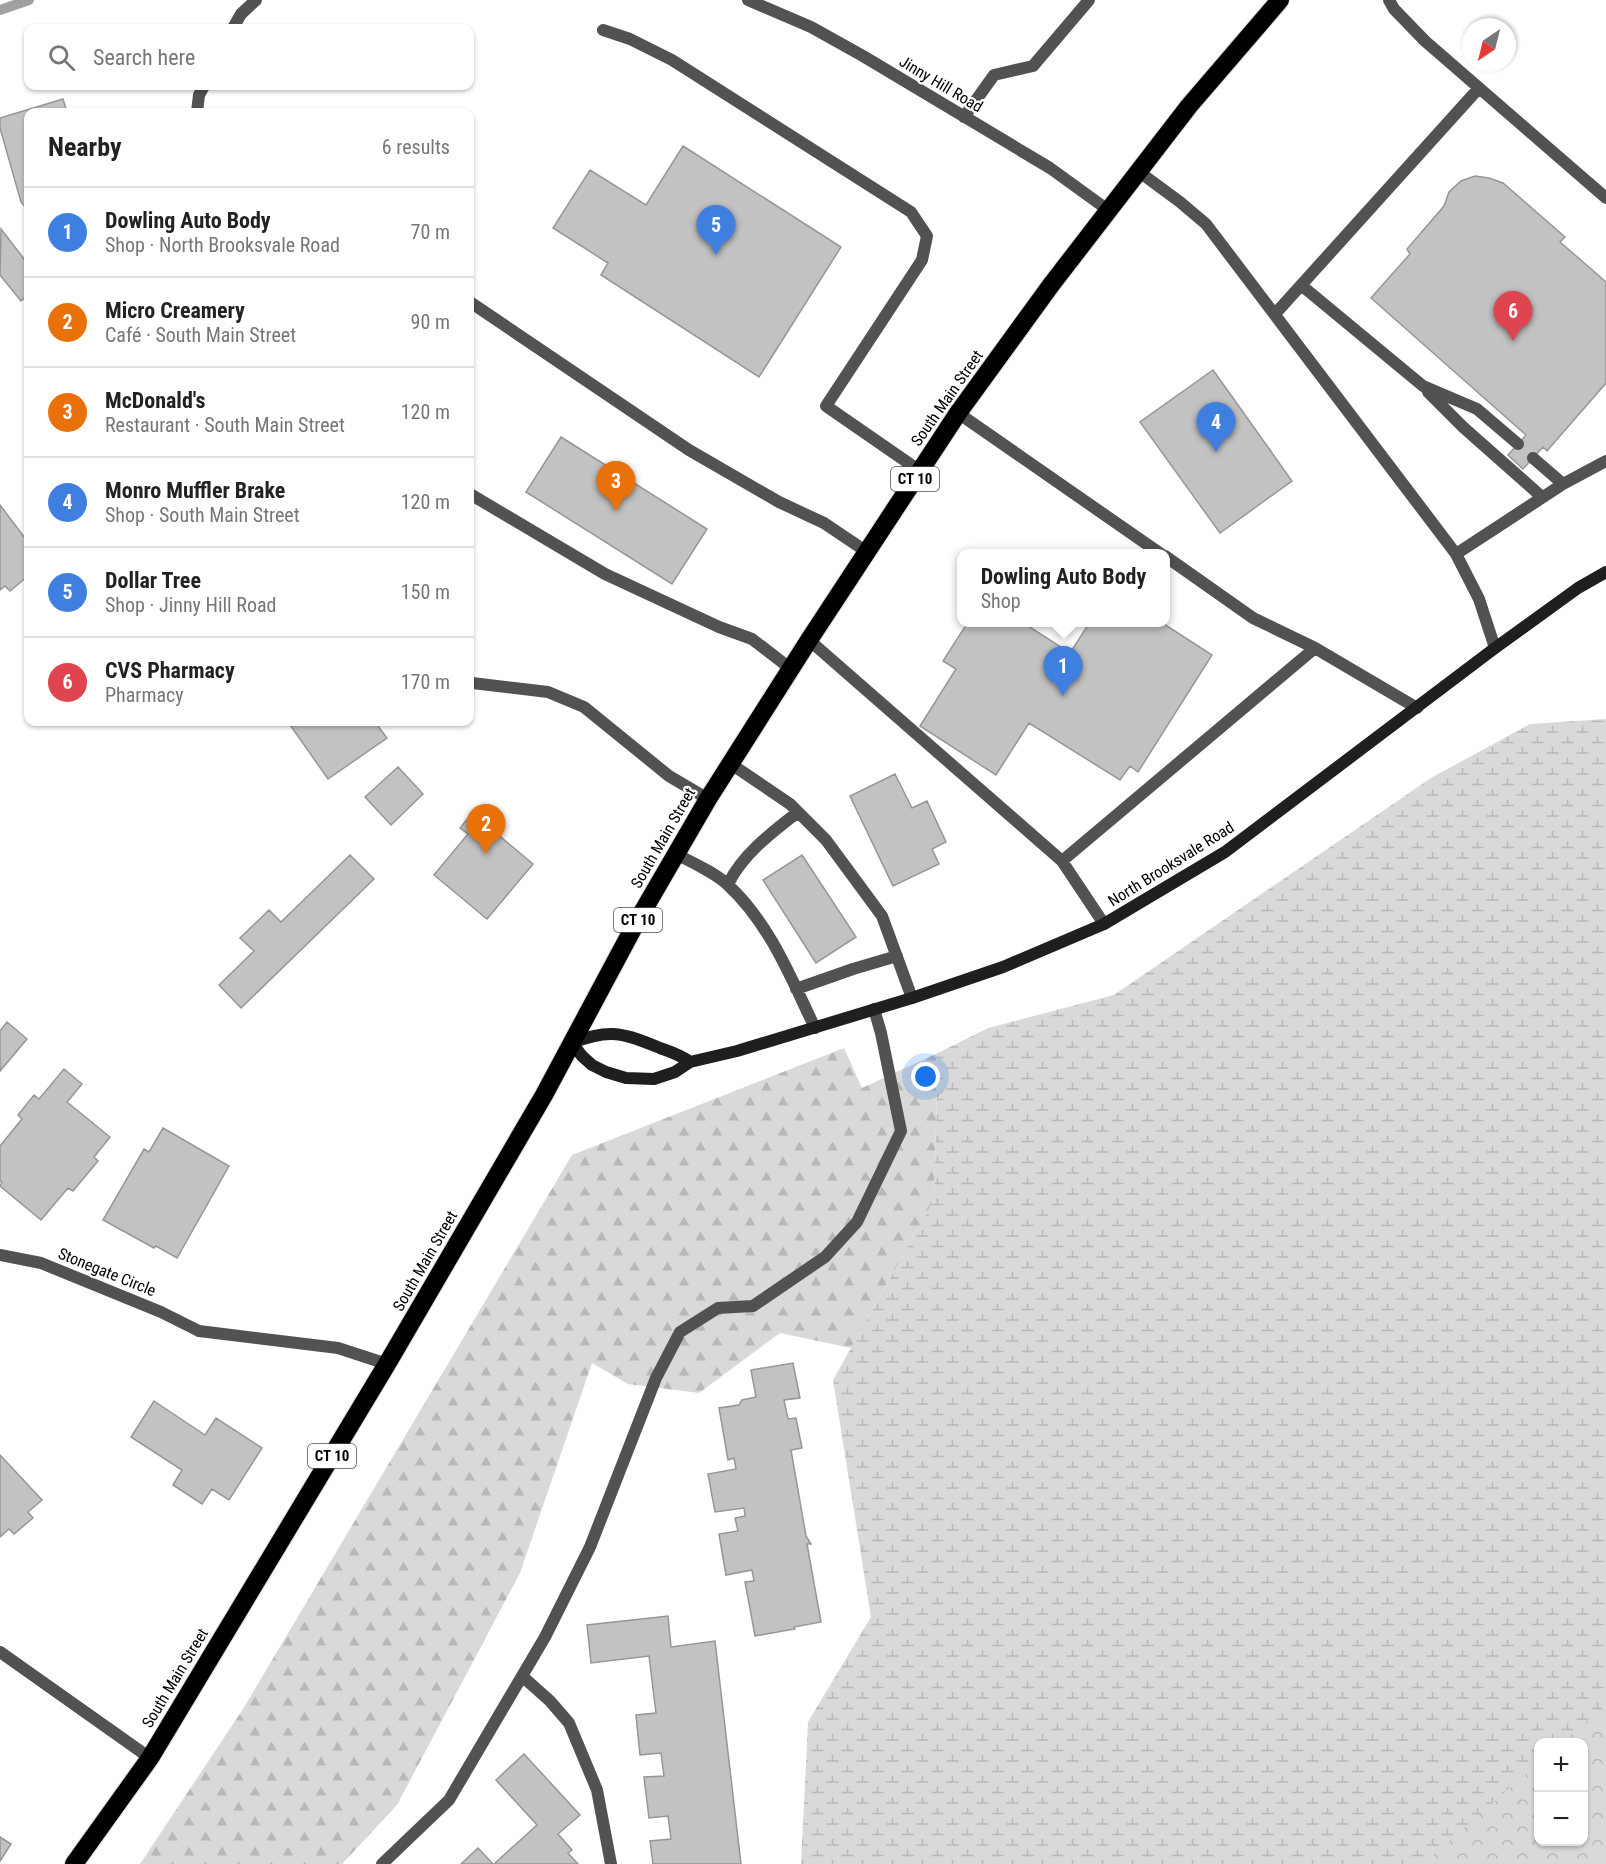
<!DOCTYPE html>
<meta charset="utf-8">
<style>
:root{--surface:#fff;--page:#f6f6f6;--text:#222;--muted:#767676;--line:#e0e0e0;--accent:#db2777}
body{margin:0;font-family:"Roboto Condensed",sans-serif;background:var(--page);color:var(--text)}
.controls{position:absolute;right:18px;bottom:18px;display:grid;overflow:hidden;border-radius:12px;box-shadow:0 2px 4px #0004}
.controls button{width:54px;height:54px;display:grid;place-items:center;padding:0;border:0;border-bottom:2px solid var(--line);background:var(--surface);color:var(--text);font:30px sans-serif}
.compass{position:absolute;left:1462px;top:18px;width:54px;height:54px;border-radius:50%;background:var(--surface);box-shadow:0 2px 4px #0004;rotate:215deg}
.you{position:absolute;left:926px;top:1077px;width:21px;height:21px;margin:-15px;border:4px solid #fff;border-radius:50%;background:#1a73e8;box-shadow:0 0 0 9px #1a73e833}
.badge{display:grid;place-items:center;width:39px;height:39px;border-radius:50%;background:var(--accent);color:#fff;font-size:20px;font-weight:700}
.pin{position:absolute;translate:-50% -50px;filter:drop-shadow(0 2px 3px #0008)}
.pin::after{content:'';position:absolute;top:32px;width:21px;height:18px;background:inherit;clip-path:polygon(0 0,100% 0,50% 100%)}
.popup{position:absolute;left:957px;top:549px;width:213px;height:78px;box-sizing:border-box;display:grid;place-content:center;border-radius:12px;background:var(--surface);filter:drop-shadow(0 2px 4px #0005);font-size:20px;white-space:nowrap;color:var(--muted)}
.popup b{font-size:22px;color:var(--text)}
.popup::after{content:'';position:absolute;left:50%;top:100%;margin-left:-12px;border:12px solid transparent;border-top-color:var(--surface)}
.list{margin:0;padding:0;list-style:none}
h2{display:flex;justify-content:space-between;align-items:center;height:78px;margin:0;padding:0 24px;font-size:26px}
h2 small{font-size:20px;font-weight:400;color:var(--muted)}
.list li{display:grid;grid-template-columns:39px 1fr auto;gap:18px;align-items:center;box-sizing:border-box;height:90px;padding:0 24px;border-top:2px solid var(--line)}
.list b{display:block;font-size:22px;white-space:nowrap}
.list p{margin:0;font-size:20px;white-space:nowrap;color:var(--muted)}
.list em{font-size:20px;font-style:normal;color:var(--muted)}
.icon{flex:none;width:33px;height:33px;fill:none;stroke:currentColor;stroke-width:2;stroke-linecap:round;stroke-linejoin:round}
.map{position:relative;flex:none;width:1606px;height:1864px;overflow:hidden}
.search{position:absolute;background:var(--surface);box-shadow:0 2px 4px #0004;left:24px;top:24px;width:450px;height:66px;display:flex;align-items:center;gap:15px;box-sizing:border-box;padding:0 21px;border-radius:12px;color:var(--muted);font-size:22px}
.panel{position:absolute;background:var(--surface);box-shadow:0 2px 4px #0004;left:24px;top:108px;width:450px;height:618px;border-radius:12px}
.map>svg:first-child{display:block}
.forest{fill:url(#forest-firs)}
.wetland{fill:url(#wetland-marsh);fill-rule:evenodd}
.park{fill:url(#park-crowns)}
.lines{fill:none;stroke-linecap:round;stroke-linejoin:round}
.stream{stroke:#a0a0a0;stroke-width:10}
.building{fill:#c2c2c2;stroke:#969696;stroke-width:1.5}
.highway-casing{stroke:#dbdbdb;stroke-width:20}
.lane{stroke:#525252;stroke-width:12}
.street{stroke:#525252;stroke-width:12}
.secondary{stroke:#1f1f1f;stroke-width:12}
.highway{stroke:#000;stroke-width:18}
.labels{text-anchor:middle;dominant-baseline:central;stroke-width:4.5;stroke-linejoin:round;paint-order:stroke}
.shield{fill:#fff;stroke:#4c4c4c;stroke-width:1.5}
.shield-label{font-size:15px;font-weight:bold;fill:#000}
.street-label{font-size:16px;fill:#000;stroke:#fff}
</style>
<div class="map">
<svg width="1606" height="1864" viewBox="0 0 1606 1864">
<defs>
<pattern id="forest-firs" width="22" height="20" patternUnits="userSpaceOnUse" patternTransform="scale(1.5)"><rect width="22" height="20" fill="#d9d9d9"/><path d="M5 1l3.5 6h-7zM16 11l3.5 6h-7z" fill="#b8b8b8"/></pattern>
<pattern id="wetland-marsh" width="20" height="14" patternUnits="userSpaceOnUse" patternTransform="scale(1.5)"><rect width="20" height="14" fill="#d9d9d9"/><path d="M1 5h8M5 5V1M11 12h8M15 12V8" fill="none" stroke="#b8b8b8"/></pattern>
<pattern id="park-crowns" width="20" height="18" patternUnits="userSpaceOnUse" patternTransform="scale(1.5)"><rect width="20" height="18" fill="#d9d9d9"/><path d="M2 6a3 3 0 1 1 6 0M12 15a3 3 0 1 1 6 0" fill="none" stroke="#b8b8b8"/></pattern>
</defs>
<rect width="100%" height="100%" fill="#fff"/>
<path class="forest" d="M844,1048L862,1088L938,1053L934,1200L851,1348L780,1333L699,1393L628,1384L592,1363L520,1573L397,1805L342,1864H140L243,1709L572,1155Z"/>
<path class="wetland" d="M1606,719V1864H801L808,1722L871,1617L833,1380L934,1200L938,1053L988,1028L1114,995L1431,778L1530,724ZM1538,1742H1584V1842H1538Z"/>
<path class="park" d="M1606,1705V1864H1423L1538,1763V1842H1584V1742H1562Z"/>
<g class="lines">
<path class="stream" d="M0,10L29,0"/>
</g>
<path class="building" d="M63,99L67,112H28V210L21,202L0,128V118Z
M683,146L841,247L759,377L601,275L608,263L553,228L590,170L646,205Z
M1475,176L1489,178L1503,183L1565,237L1560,242L1606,282V383L1547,451L1543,447L1523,469L1508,455L1526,435L1371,298L1410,254L1407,249L1444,206L1449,192L1461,181Z
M1,229L28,264V295L21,301L0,275Z
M1213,370L1292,481L1220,533L1140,422Z
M561,437L707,529L672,584L526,492Z
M0,505L28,542V567L26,569L28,576L10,591L5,586L0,590Z
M968,622H1022L1070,653L1090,622H1161L1212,655L1138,772L1130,766L1120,780L1029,723L996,775L920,726L956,669L943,661Z
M288,722H375L387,738L328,779Z
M398,767L423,794L391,825L365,797Z
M895,774L912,808L927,801L946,842L932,849L939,864L893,886L850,796Z
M472,813L533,864L487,919L434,875L468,834L460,828Z
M350,855L374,879L241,1008L219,985L254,951L240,938L269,910L281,922Z
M802,855L856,937L816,963L763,880Z
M7,1022L27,1039L0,1071V1031Z
M64,1069L82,1084L67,1102L110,1137L94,1157L98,1161L73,1191L68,1188L41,1220L0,1186L2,1182L0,1181V1146L22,1119L18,1115L34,1095L39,1099Z
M163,1128L229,1166L177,1258L156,1246L154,1248L103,1220L144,1149L149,1152Z
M793,1363L800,1398L784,1400L788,1419L796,1418L802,1448L791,1450L806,1536L811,1544H807L821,1622L794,1627L795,1629L755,1636L745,1582L754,1581L752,1570L726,1575L719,1534L738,1531L735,1518L745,1516L744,1508L715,1512L708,1474L736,1469L734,1458L728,1460L719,1408L739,1405L742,1400L756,1397L751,1370Z
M154,1401L205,1435L216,1418L262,1448L229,1500L212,1489L202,1504L173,1485L182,1470L131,1437Z
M0,1455L42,1500L28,1512L33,1518L14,1534L9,1529L0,1537Z
M668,1616L671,1647L715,1641L741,1864H653L650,1841L671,1839L668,1816L649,1818L644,1777L664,1776L661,1753L640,1755L636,1715L656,1713L649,1656L591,1663L587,1625Z
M524,1754L580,1815L558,1834L572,1850L568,1853L578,1864H494L537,1825L496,1780Z
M0,1837L11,1844L0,1861Z
M478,1848L493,1864H461Z"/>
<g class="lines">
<g class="highway-casing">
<path id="highway" d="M74,1864L150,1758L387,1364L544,1095L636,923L708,799L809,640L958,413L1051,285L1189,106L1280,0"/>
</g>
<path class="lane" d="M1389,0L1394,9L1425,41L1606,198
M233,28L241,14L256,0
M603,30L630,39L672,60L911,212L927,236L922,260L826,406L920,471
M197,112L199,95L204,86
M964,117L994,75L1033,66L1089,0
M1138,171L1180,202L1206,224L1456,554L1479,599L1495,648
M1301,285L1423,386L1477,409L1518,444
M470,302L689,450L779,502L824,523L867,552
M1275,314L1479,88
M1428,392L1463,427L1542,497
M958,413L1161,554
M1533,458L1563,484
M470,494L605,574L719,627L752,639L791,669
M1456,554L1563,484L1606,461
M1165,556L1253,618L1315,648L1417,708
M809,640L1062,861L1104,924
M470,681L472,683L548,692L584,707L669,776L708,799
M731,764L790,804L826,840L882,916L912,998
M676,854C693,863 714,872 728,885C770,924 791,978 815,1028
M1062,861L1315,648
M728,884C743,854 771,833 798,812
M796,989L853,969L897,956
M199,1331L338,1348L387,1364
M522,1676L550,1701L569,1723L597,1790L611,1864
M382,1864L449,1800L545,1637L590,1547L656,1378L680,1332L718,1308L753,1306L825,1257L857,1222L901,1131L881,1033L874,1009"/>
<path class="street" d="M748,0L811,27L863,56L1050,168L1108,210
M0,1255L41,1263L161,1312L199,1331
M0,1652L150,1758"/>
<path class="secondary" d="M690,1062C681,1055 671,1052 660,1048C623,1033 610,1028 572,1043L582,1056L592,1065L606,1072L626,1078L654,1079L675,1072L690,1062L737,1051L912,998L1003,967L1104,924L1225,852L1495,648L1578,588L1606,572"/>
<use href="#highway" class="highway"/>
</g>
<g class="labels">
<g class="shield">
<rect x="891" y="467" width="48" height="24" rx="4.5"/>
<rect x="614" y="908" width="48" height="24" rx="4.5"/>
<rect x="308" y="1444" width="48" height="24" rx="4.5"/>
</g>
<g class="shield-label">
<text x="915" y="479">CT 10</text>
<text x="638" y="920">CT 10</text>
<text x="332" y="1456">CT 10</text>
</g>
<g class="street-label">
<text transform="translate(941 84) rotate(31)">Jinny Hill Road</text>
<text transform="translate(947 398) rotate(-55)">South Main Street</text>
<text transform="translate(663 838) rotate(-60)">South Main Street</text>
<text transform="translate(1171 864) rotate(-32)">North Brooksvale Road</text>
<text transform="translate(425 1261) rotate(-60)">South Main Street</text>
<text transform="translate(107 1272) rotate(22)">Stonegate Circle</text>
<text transform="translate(175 1678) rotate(-59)">South Main Street</text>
</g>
</g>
</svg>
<div class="controls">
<button>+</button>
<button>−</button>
</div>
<svg class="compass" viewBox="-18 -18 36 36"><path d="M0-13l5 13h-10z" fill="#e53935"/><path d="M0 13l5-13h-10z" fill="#767676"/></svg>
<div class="you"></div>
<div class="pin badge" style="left:1063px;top:696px;background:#3f7fe0">1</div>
<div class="popup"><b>Dowling Auto Body</b>Shop</div>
<div class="pin badge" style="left:486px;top:854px;background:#e8710a">2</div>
<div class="pin badge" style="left:616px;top:511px;background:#e8710a">3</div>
<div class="pin badge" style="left:1216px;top:452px;background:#3f7fe0">4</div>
<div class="pin badge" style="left:716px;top:255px;background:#3f7fe0">5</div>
<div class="pin badge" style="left:1513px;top:341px;background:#e0444e">6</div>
<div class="search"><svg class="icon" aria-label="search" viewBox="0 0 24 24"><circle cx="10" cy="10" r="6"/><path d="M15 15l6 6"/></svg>Search here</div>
<section class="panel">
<h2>Nearby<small>6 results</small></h2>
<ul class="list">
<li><span class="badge" style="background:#3f7fe0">1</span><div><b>Dowling Auto Body</b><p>Shop · North Brooksvale Road</p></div><em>70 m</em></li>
<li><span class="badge" style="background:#e8710a">2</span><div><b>Micro Creamery</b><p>Café · South Main Street</p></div><em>90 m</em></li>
<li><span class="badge" style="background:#e8710a">3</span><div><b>McDonald's</b><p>Restaurant · South Main Street</p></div><em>120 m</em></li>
<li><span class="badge" style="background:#3f7fe0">4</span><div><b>Monro Muffler Brake</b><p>Shop · South Main Street</p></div><em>120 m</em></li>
<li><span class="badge" style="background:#3f7fe0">5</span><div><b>Dollar Tree</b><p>Shop · Jinny Hill Road</p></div><em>150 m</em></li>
<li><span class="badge" style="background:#e0444e">6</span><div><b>CVS Pharmacy</b><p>Pharmacy</p></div><em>170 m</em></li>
</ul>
</section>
</div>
